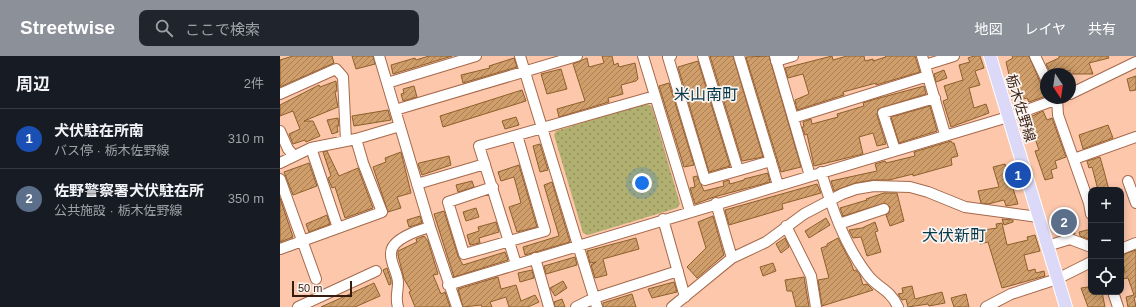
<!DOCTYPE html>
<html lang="ja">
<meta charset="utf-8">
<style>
:root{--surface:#171b24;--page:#20242c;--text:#f1f3f6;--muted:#9ea1a6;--line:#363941;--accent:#8c9099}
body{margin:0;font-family:Arial,"Noto Sans JP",sans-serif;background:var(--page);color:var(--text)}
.controls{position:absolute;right:12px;bottom:12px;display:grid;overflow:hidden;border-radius:8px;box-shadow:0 2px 10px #0003}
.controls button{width:36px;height:36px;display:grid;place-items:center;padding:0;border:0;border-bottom:1px solid var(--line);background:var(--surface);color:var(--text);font:20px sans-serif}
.compass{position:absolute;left:760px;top:12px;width:36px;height:36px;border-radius:50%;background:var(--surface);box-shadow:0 2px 10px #0003;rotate:167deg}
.scale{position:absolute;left:12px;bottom:10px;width:60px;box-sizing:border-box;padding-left:4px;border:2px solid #351c0f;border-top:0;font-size:11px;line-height:14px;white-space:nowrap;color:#351c0f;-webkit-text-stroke:3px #fbf4f0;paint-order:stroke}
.you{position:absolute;left:362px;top:127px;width:14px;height:14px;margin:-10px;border:3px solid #fff;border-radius:50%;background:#1a73e8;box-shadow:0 0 0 6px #1a73e833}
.badge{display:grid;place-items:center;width:26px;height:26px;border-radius:50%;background:var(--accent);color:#fff;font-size:13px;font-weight:700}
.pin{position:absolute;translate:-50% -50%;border:2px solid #fff;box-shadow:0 1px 4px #0006}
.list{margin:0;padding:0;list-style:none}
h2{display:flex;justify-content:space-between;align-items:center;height:52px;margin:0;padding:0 16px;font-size:17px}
h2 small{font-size:13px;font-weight:400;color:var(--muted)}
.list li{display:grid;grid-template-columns:26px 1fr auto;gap:12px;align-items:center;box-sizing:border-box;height:60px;padding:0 16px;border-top:1px solid var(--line)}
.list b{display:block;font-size:15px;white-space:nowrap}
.list p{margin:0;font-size:13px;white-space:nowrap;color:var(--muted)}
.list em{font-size:13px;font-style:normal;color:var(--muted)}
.icon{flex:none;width:22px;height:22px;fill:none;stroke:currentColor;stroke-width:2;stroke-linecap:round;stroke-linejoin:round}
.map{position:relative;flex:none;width:856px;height:251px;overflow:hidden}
header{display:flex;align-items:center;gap:24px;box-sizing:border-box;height:56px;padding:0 20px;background:var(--accent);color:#fff}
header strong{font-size:19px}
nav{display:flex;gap:22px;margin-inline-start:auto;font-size:14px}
.search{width:280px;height:36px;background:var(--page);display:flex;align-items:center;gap:10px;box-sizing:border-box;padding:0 14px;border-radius:8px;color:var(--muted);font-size:15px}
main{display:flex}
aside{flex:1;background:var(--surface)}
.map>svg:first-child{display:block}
.park{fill:url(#park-dots)}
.building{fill:url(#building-hatch);stroke:#8d602b}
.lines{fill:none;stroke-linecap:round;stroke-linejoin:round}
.minor-casing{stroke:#a6694a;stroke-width:12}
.major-casing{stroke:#fff;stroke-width:14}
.minor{stroke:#fff;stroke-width:10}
.major{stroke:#dbd9f7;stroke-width:12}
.labels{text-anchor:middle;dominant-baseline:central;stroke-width:3.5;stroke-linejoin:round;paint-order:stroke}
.street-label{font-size:14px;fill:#351c0f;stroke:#fbf4f0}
.quarter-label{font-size:16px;fill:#04394b;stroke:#fbf4f0}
</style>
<header>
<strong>Streetwise</strong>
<div class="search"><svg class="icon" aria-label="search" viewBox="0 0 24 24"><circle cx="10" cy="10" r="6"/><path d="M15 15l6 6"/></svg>ここで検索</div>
<nav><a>地図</a><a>レイヤ</a><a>共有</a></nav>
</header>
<main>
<aside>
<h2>周辺<small>2件</small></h2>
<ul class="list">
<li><span class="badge" style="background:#1a4fb4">1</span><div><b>犬伏駐在所南</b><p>バス停 · 栃木佐野線</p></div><em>310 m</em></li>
<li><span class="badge" style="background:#5c6f8a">2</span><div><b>佐野警察署犬伏駐在所</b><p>公共施設 · 栃木佐野線</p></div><em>350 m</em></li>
</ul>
</aside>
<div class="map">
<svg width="856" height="251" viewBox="0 0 856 251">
<defs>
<pattern id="park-dots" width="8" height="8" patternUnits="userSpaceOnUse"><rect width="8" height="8" fill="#b1b071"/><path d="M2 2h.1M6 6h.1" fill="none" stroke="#918e5b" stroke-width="1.8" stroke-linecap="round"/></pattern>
<pattern id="building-hatch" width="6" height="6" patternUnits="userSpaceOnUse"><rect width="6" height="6" fill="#cf9e6a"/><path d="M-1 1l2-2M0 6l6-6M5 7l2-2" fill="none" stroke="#a98056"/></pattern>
</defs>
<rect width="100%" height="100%" fill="#fdc7ac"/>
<path class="park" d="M366,47L372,51L400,148L397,152L308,179L303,177L274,79L276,75Z"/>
<path class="building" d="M13,0H52L54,7L0,31V4Z
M72,0H93L95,8L76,13Z
M149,0H172L113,18L111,9L135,2L136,4Z
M322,0H332L334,9L338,7L339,11L355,7L358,23L356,25L341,29L343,38L328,42L329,46L279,61L277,53L305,45L293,8L307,2L309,11L324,7Z
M430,0H453L483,101L462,105Z
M489,0L521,111L501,116L466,1Z
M552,0L553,4L567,0H584L585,5L593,3V5L606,1L605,0H635L640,16L596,29V27L563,36L564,39L517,54L515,44L529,38L523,18L508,22L505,12Z
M694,0H700L704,12L695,15L700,29L689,32L694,52L706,48L709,57L671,71L663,45L668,43L664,30L683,24L679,9L690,6L688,2Z
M732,0H749L760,26L764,31H766V40L749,46L747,42L740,44L733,22L730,23L726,6L733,2Z
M779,0H828L829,2L809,7L813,18H790V14L785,16L784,12L771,18L766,8L779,2Z
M234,2L237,11L183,27L181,19L210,12L209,10Z
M418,5L450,110L429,116L398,11Z
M281,13L287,33L267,38L261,18Z
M664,14L667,22L656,26L654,18Z
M856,20V34L850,35L847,23Z
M56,25L57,35L55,36L58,51L24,65H33L40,80L26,86L25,84L13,88L9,78L20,73L13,55L0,60V49L39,29L40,31Z
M389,27L414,109L404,111L379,30Z
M134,30L137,41L123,45L121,38L124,37L123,33Z
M644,30L646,38L598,53L597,59L606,88L597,90L593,77L579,81L583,98L534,110L527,78L525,79L522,71H524L523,66L531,63L532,68L558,61L557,58L584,50L583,47L592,44Z
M242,34L246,45L163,71L160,60Z
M650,50L657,75L619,87L611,61Z
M108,54L111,64L74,70L72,60Z
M763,55L767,64L772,62L786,101L775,105L777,112L771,114L773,122L765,124L755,95L759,94L748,62Z
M236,61L239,69L225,73L222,65Z
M58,62L59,70H57L58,76L52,78L47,64Z
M828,69L833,82L803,93L799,79Z
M671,85L672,87H674L678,100L671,102L672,109L633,120V118L609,124H593L575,127L554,135L551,125L597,115L595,108L605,105L606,107L635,100L634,96Z
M260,88L268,114L260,116L253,90Z
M47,95L59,120L78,112L93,152L65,162L55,131L52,132L48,122L51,120L43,96Z
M121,96L131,137L117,141L121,152L108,156L93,111L106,106L105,102Z
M169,100L171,109L142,119L138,108L139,107Z
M820,101L824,115L829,134H818L812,111L809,112L807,105Z
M29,107L37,130L13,139L4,116Z
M725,108L738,148L726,150L724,144L708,148L701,147L698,135L719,131L713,111Z
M239,109L257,171L237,176L229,151L241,147L234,121L221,125L218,116Z
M488,117L490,126L434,141L415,148L410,132L415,131L413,121L417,120L424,135L444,130L443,126L449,124L450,128L464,124V123Z
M192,125L194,131L178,136L176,129Z
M272,126L290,186L245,199L243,191L279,180L264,129Z
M537,128L541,137L502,148L503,153L449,169L445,154Z
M604,137H617L624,165L610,170L606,159L609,157L610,151L605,147L563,160L560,152L587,144L586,143Z
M0,142L13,181L0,186Z
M196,152L199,161L186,165L183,156Z
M164,155L178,200L183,209L225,196L228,204L174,221L154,158Z
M790,158L795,178H783L781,171L777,172L775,161Z
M47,159L50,168L29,176L26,168Z
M140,160L142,167L129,171L127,164Z
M433,160L444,199L417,222L407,211L426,192L418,166Z
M546,162L550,169L529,182L525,175Z
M722,163L733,164V166L724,169Z
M216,166L219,176L199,182L200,187L190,189L187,179L199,175L198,171Z
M595,166L598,175L595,176L601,196L587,200L581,181L573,182L569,174L582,172Z
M722,167L727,189L748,184L747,181L755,179L760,195L744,199L748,215L755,213L756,217L764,215L765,220L722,232L708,186L700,188L697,175L717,172L716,168Z
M811,173V184L800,180L799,176Z
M144,180L148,185L158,218L153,219L161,238L165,236L170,251H135L129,236L131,235L124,223L118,199V195L137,186L136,183Z
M356,182L359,193L323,203L327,219L315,222L311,209L316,206L310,207L307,195Z
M505,182L509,191L501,197L496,188Z
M558,182L571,207L574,215L576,214L580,219L583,229L587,228L593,234L542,250L538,224L549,222L541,192L547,190V188Z
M856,194V241H854L856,251H848L846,241L854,239L848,222L841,223V216H845L841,199Z
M295,201L297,209L266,218L264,210Z
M493,207L496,215L483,220L480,211Z
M107,212L111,224V228L109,229L103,214Z
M252,214L254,222L240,226L238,217Z
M218,221L221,233L236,229L241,245L255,239L259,246L248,251H229L226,241L210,246L212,251H202L201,249L183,251L178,233Z
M524,221L529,251H516L512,235H507L505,224Z
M283,225L287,232L275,240L270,232Z
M394,226L397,236L372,242L368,233Z
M94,227L100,240L75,251H41Z
M632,230L635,243L662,236L665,247L649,250L648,248L628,251L626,243L622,244L618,238L623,237L622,232Z
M808,231L810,236H822L825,251H808L801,232Z
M352,238L356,251H323V247Z
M686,238L689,251H674L671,242Z
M282,243L285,251H275L274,246Z"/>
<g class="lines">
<g class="minor-casing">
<path id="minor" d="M99,0L150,171L177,251
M240,0L317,251
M363,0L410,155
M391,0L388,1L425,124L491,105
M423,0L458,114
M459,0L498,129
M495,0L530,120
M642,0L665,78
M755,0L766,23
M496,5L513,0
M645,9L674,0
M107,27L196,0
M0,38L56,13L63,21L66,85
M790,38L856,6
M777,42L778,59L809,147L811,158
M115,54L297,0
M513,62L648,20
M0,75L8,93L14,100
M31,92L58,172
M615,94L603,57L655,42
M794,103L856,81
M0,107L31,92L76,83L120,70
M541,116C552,152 564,188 587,218C597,232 610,233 618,251
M0,123L36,223
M848,125L856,147
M137,128L205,108
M213,131L168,146L184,198L265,175L237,79
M436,147L452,202
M383,163L405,241
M559,168L604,153
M506,170L531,220L536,251
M767,190L790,183L811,191
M0,193L102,156L83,107L76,83
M841,193L856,187
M255,202L269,251
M236,208L199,90L375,40
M168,229L728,61L780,42
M833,236L838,251
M18,251L96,215
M118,251C115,242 118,236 118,227C118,217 110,207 111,197C111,183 139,174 150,171
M296,251L314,242L398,215
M392,251L452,202L486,186L524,158L562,138L576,133L594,130L630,131L648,136L685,151L758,161
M706,251L731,238L777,223L811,206"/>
</g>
<g class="major-casing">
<path id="major" d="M710,0L786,251"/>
</g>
<use href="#minor" class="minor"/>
<use href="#major" class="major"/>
</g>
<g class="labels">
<g class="street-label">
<text transform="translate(741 52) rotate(73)">栃木佐野線</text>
</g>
<g class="quarter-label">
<text x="426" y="38">米山南町</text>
<text x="674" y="179">犬伏新町</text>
</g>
</g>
</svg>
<div class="controls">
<button>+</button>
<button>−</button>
<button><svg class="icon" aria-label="locate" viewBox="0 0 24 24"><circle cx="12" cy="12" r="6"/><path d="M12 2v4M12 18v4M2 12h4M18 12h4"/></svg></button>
</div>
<svg class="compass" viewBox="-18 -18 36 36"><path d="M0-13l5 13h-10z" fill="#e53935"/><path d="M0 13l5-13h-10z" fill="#9ea1a6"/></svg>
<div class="scale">50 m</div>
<div class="you"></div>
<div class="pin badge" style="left:738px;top:119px;background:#1a4fb4">1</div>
<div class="pin badge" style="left:784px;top:166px;background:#5c6f8a">2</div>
</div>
</main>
